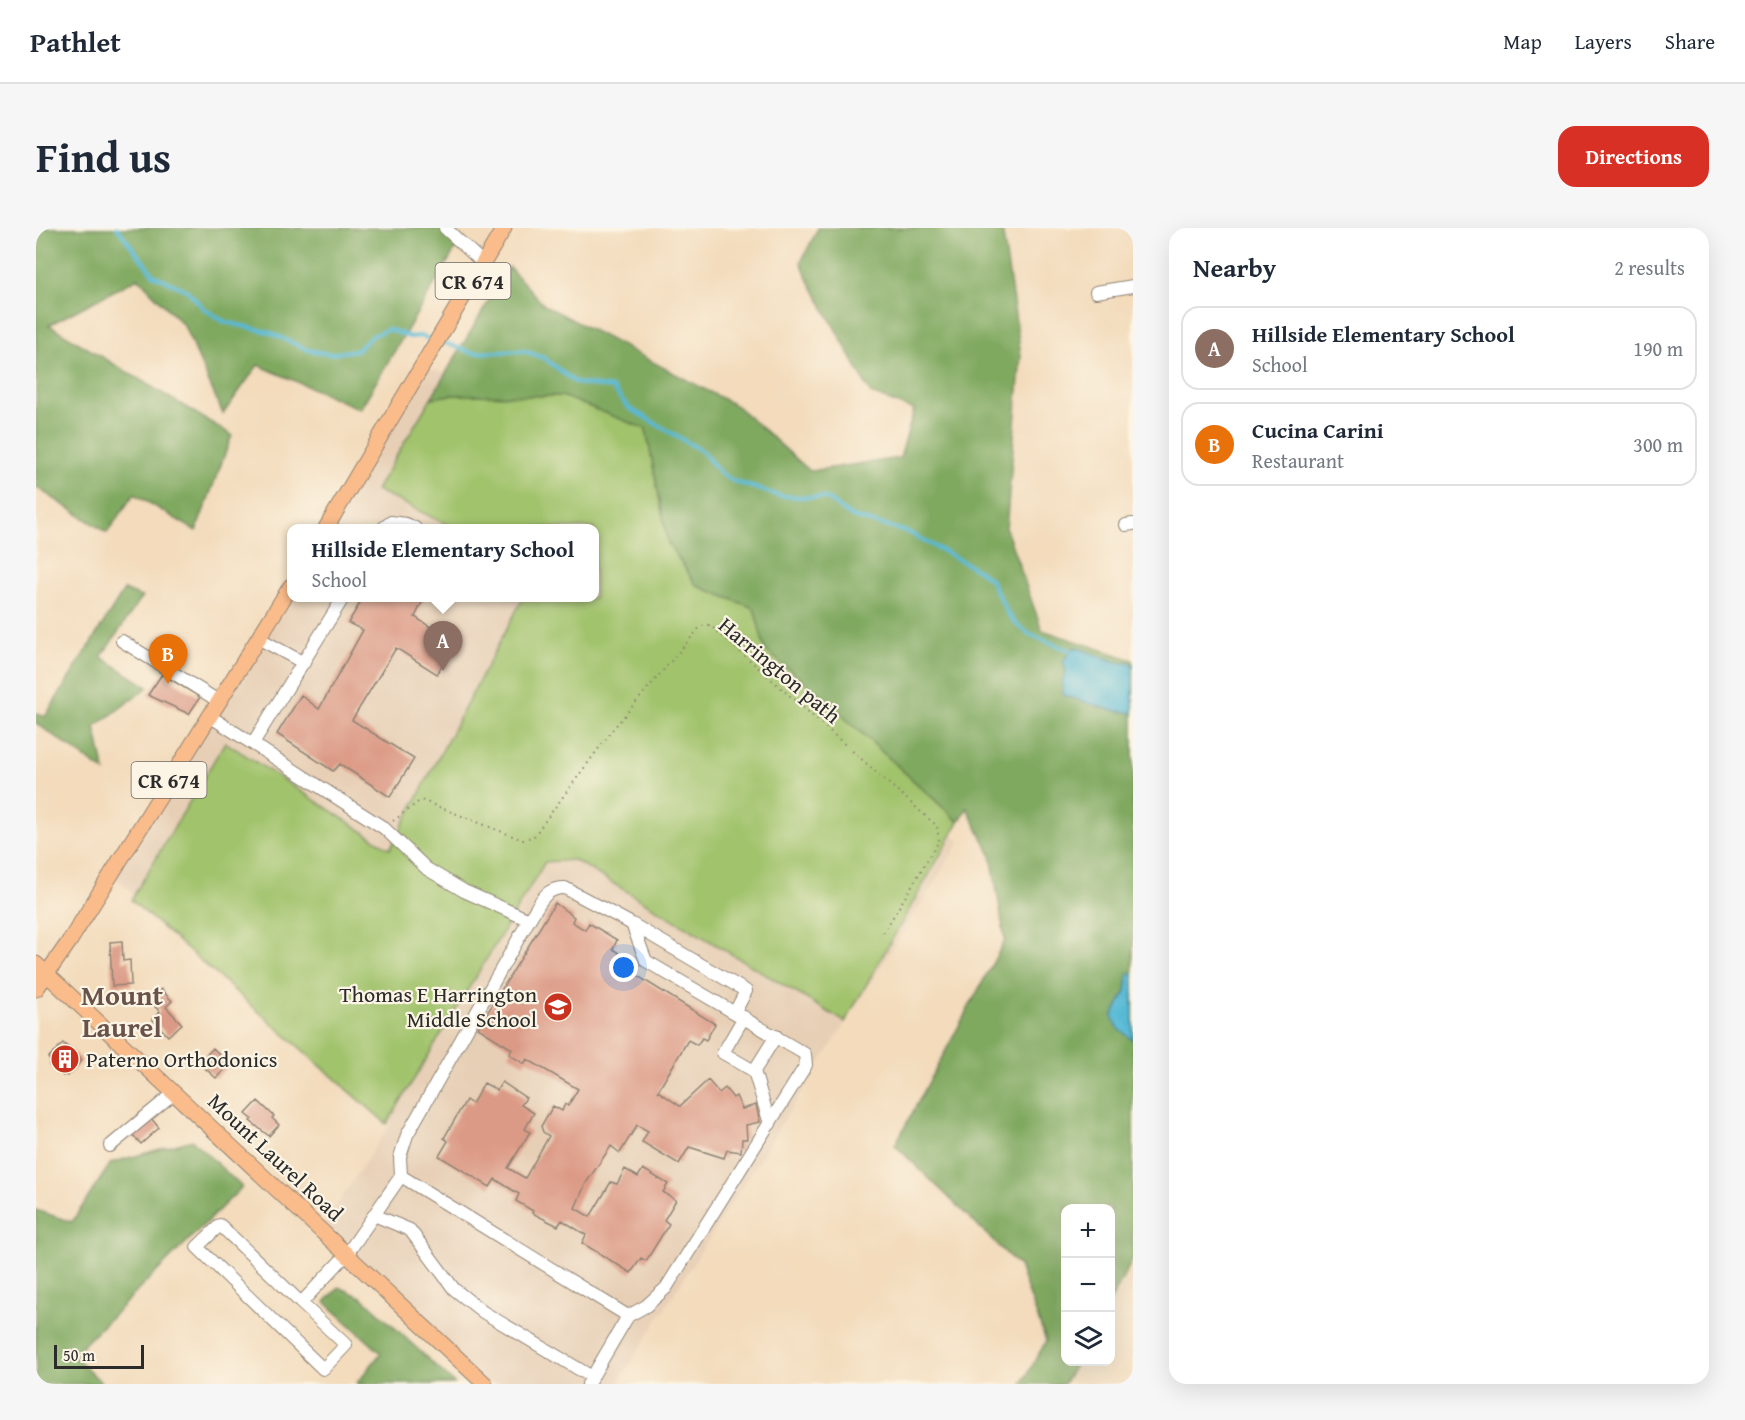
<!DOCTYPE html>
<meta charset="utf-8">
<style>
:root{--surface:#fff;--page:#f6f6f7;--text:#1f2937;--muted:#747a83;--line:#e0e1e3;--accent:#d93025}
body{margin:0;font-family:"Gentium Book Plus",serif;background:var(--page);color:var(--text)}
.controls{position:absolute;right:18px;bottom:18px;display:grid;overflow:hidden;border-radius:12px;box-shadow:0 6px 24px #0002}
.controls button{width:54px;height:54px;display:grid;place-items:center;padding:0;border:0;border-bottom:2px solid var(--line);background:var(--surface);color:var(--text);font:30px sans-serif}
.scale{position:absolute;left:18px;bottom:15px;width:90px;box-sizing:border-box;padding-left:6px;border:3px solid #2b2b2b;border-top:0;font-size:16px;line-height:21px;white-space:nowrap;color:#2b2b2b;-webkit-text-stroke:4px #fcf5e5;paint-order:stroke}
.you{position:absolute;left:588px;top:740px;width:21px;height:21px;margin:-15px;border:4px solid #fff;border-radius:50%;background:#1a73e8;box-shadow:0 0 0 9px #1a73e833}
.badge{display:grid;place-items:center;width:39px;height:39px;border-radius:50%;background:var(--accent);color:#fff;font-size:20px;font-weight:700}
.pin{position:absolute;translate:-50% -50px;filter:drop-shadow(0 2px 3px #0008)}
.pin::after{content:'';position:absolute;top:32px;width:21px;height:18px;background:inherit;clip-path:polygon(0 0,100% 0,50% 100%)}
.popup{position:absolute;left:251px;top:296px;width:312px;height:78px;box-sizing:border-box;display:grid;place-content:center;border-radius:12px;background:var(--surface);filter:drop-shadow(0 2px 4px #0005);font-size:20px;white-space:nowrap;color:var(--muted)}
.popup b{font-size:22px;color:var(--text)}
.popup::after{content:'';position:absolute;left:50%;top:100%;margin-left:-12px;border:12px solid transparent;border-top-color:var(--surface)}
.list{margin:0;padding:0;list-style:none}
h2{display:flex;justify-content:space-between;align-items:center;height:78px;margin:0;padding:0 24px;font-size:26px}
h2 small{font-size:20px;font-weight:400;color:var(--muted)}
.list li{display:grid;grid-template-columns:39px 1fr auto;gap:18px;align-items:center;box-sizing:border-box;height:84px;margin:0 12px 12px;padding:0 12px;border:2px solid var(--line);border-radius:18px}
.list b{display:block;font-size:22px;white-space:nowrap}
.list p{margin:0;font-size:20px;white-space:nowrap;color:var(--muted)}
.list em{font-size:20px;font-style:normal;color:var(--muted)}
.icon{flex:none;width:33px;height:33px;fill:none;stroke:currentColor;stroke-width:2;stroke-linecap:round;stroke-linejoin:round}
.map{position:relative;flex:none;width:1097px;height:1156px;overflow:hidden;border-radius:18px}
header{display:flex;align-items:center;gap:36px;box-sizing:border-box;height:84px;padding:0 30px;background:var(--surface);border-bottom:2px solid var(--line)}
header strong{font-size:28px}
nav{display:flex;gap:33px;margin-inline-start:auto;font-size:21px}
.intro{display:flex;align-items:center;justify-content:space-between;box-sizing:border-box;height:144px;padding:0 36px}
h1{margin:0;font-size:42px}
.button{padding:15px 27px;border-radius:18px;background:var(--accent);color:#fff;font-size:21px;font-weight:700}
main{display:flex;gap:36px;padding:0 36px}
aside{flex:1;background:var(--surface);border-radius:18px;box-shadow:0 6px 24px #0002}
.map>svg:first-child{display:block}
.built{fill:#e7cfb6}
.green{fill:#a1c36c;stroke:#66774c;stroke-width:1.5}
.forest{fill:#80a960;stroke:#566a46;stroke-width:1.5}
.water{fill:#57b9d5;stroke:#417280;stroke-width:1.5}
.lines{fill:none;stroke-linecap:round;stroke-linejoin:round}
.stream{stroke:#57b9d5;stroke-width:4}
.building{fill:#db9a85}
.minor-casing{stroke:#8f8374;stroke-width:14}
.major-casing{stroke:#8f8374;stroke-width:17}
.path{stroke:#8f8374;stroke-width:2;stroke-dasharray:1.5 4.5;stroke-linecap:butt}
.minor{stroke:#fff;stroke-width:12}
.major{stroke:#fabc8b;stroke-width:15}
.labels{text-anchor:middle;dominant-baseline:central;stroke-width:4.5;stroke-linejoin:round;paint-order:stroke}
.shield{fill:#fcf5e5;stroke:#6a6863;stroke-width:1.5}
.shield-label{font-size:21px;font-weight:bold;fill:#2b2b2b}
.street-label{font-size:22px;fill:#2b2b2b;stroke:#fcf5e5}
.poi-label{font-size:22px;fill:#2b2b2b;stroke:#fcf5e5;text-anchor:end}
.district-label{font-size:28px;font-weight:bold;fill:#69524a;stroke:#fcf5e5}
</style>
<header>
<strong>Pathlet</strong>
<nav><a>Map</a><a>Layers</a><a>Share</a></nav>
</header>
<div class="intro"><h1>Find us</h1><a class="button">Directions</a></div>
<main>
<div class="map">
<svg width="1097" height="1156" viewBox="0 0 1097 1156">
<rect width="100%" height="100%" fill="#fcf5e5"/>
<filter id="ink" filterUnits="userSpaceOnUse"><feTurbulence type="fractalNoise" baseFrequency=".0167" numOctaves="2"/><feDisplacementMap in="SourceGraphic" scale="12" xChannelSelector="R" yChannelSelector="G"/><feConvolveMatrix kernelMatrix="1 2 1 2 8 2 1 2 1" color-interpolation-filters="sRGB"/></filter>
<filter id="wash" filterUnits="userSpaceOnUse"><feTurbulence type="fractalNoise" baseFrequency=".008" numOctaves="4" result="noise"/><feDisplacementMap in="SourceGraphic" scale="24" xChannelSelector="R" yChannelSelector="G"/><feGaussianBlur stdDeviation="1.35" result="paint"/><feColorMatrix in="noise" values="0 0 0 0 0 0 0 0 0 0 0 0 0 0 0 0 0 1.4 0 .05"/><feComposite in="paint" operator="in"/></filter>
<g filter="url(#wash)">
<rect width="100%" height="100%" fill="#f3dbbc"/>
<path class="built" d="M386,139L493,166L665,379L924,614L581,1156H449L285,1001L355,895L75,646L255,370H558V300H288Z"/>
<path class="green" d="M415,167L526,168L610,201L632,315L661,358L718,380L729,422L774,458L923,594L809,794L538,632L509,634L351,896L95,672L189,514L354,621L487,370H558V300H418L340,262L395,170Z"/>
<path class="forest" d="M0,0H410L426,10L324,181L222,137L187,186L148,98L102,50L13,97L196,207L160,303L98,266L71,305L0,259Z
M782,0H966L985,127L970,301L1006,402L1097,432V1031L1075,1072L1074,980H1030V1134H1041L1028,1156H986L1010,1113L983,1038L859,917L969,712L955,627L931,580L923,594L774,458L729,422L718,380L661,358L632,315L610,201L526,168L415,167L395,170L473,39L508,77L701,178L774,243L864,230L878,182L835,166L772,51L765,34Z
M88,362L106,369L65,429L112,459L59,499L69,544L0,495V485L9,489Z
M156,912L206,959L37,1127L67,1156H0V982L36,994L75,935Z
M303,1059L327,1070L419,1156H320L345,1125L289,1074Z"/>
<path class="water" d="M1039,419L1080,434L1097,436V485L1075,482L1027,467L1026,454L1030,442L1027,433Z
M1097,745V812L1083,801L1076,789L1090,763L1092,746Z"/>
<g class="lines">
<path class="stream" d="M81,0L118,47L152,63L167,80L189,94L233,104L272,122L294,126L321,122L336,108L352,101L374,109L384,108L398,112
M406,114L437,125L488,123L508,130L540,155L576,160L593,180L666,223L683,244L697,253L744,268L790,270L816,289L872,304L942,342L954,351L972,386L981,397L993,406L1040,425"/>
</g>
<g id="blocks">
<path class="building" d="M327,370H388L379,389L419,415L401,446L360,420L316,492L378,531L354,569L304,536L297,543L241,506L265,467L283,481L327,402L312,395Z
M126,446L164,469L153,486L112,467Z
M519,675L538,689L536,694L549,702L553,695L581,712L577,721L583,725L581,730L594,738L592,742L679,796L670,812L666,810L661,817L652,812L622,863L644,878L672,852L683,865L689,860L697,870L700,868L706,881L720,877L724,894L710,897L711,911H706L705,924L691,922L688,930L653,919L643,936L606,914L612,903L601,897L584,925L575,918L550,955L539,980L554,989L575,954L581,956L589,941L602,949L607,941L632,956L627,964L640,972L628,992L633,996L610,1033L605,1030L595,1045L546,1015L550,1007L526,992L522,998L496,985L497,983L480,973L483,966L459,951L454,959L403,928L412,913L408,910L430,872L436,876L448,855L461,862L466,854L490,870L485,877L498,885L489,901L494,904L472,940L489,950L513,908L507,904L505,898L517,878L526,883L529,876L532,878L542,861L491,831L488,836L473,826L476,821L442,800Z
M86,713L87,733L94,732L95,757L76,758L74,714Z
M125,761L136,773L130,779L146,796L132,808L116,791L124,784L113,772Z
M27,815L46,832L31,848L29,846L27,848L13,836L16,834L12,830Z
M177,820L184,827L181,830L191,839L180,850L163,835Z
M222,873L238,888L236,890L243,897L233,908L214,893L216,891L210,886Z
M115,890L123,900L105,916L96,906Z"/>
</g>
</g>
<g filter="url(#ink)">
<use href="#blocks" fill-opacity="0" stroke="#8f8374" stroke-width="1.5"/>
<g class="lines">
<g class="minor-casing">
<path id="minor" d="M409,0L447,35
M1060,64L1097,58
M1090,297L1097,296
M347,300L355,294L370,296L379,300
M224,411L268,435
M86,413L184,474
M175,489L348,600L391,641L428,663L493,692L371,907L364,929L365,948L592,1088L552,1156
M217,515L307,370
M493,692C503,677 508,659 529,660L596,696L610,733L769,826L770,837L630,1060L610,1078L592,1088
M596,696L710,763L699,784
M708,789L687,825L718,843
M734,896L718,843L740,808
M74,918L138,865
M338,987L374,1002L418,1061L447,1084L556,1149
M265,1075L184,997L161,1019L287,1141L310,1117L265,1075L311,1026L365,948"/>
</g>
<g class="major-casing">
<path id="major" d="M290,300L468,0
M0,736L449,1156
M0,761L33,714L255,358"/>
</g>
<path class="path" d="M357,593L385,572L487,612L498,608L577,501L665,398L674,397L901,598L903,613L846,707"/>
<use href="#minor" class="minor"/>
<use href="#major" class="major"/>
</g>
</g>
<defs>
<g id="school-disc" transform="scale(1.5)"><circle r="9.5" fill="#c8321e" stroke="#fcf5e5"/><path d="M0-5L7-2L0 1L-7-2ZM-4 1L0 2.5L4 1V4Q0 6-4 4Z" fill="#fff"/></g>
<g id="building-disc" transform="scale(1.5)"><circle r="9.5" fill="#c8321e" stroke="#fcf5e5"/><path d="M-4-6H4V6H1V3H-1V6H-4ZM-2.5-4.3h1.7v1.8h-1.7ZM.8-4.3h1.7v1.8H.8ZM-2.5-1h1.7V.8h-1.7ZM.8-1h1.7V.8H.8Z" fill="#fff"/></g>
</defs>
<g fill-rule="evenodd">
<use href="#school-disc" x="522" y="779"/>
<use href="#building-disc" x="29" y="831"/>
</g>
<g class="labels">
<g class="shield">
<rect x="399.5" y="35" width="75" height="36" rx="4.5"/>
<rect x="95.5" y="534" width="75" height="36" rx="4.5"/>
</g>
<g class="shield-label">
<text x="437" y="53">CR 674</text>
<text x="133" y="552">CR 674</text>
</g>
<g class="street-label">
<text transform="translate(744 442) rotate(40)">Harrington path</text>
<text transform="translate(240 929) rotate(43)">Mount Laurel Road</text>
</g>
<g class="poi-label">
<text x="501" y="766">Thomas E Harrington<tspan x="501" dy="25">Middle School</tspan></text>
<text x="50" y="831" text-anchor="start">Paterno Orthodonics</text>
</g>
<g class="district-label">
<text x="86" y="766">Mount<tspan x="86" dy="32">Laurel</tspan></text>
</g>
</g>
</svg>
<div class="controls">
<button>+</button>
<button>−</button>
<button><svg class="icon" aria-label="layers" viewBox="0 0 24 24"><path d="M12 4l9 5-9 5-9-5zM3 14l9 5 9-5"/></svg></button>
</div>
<div class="scale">50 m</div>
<div class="you"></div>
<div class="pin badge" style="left:407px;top:443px;background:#8d6e63">A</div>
<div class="popup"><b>Hillside Elementary School</b>School</div>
<div class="pin badge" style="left:132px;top:456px;background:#e8710a">B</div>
</div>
<aside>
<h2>Nearby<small>2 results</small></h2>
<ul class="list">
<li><span class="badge" style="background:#8d6e63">A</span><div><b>Hillside Elementary School</b><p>School</p></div><em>190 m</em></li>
<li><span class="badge" style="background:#e8710a">B</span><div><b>Cucina Carini</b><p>Restaurant</p></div><em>300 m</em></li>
</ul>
</aside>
</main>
